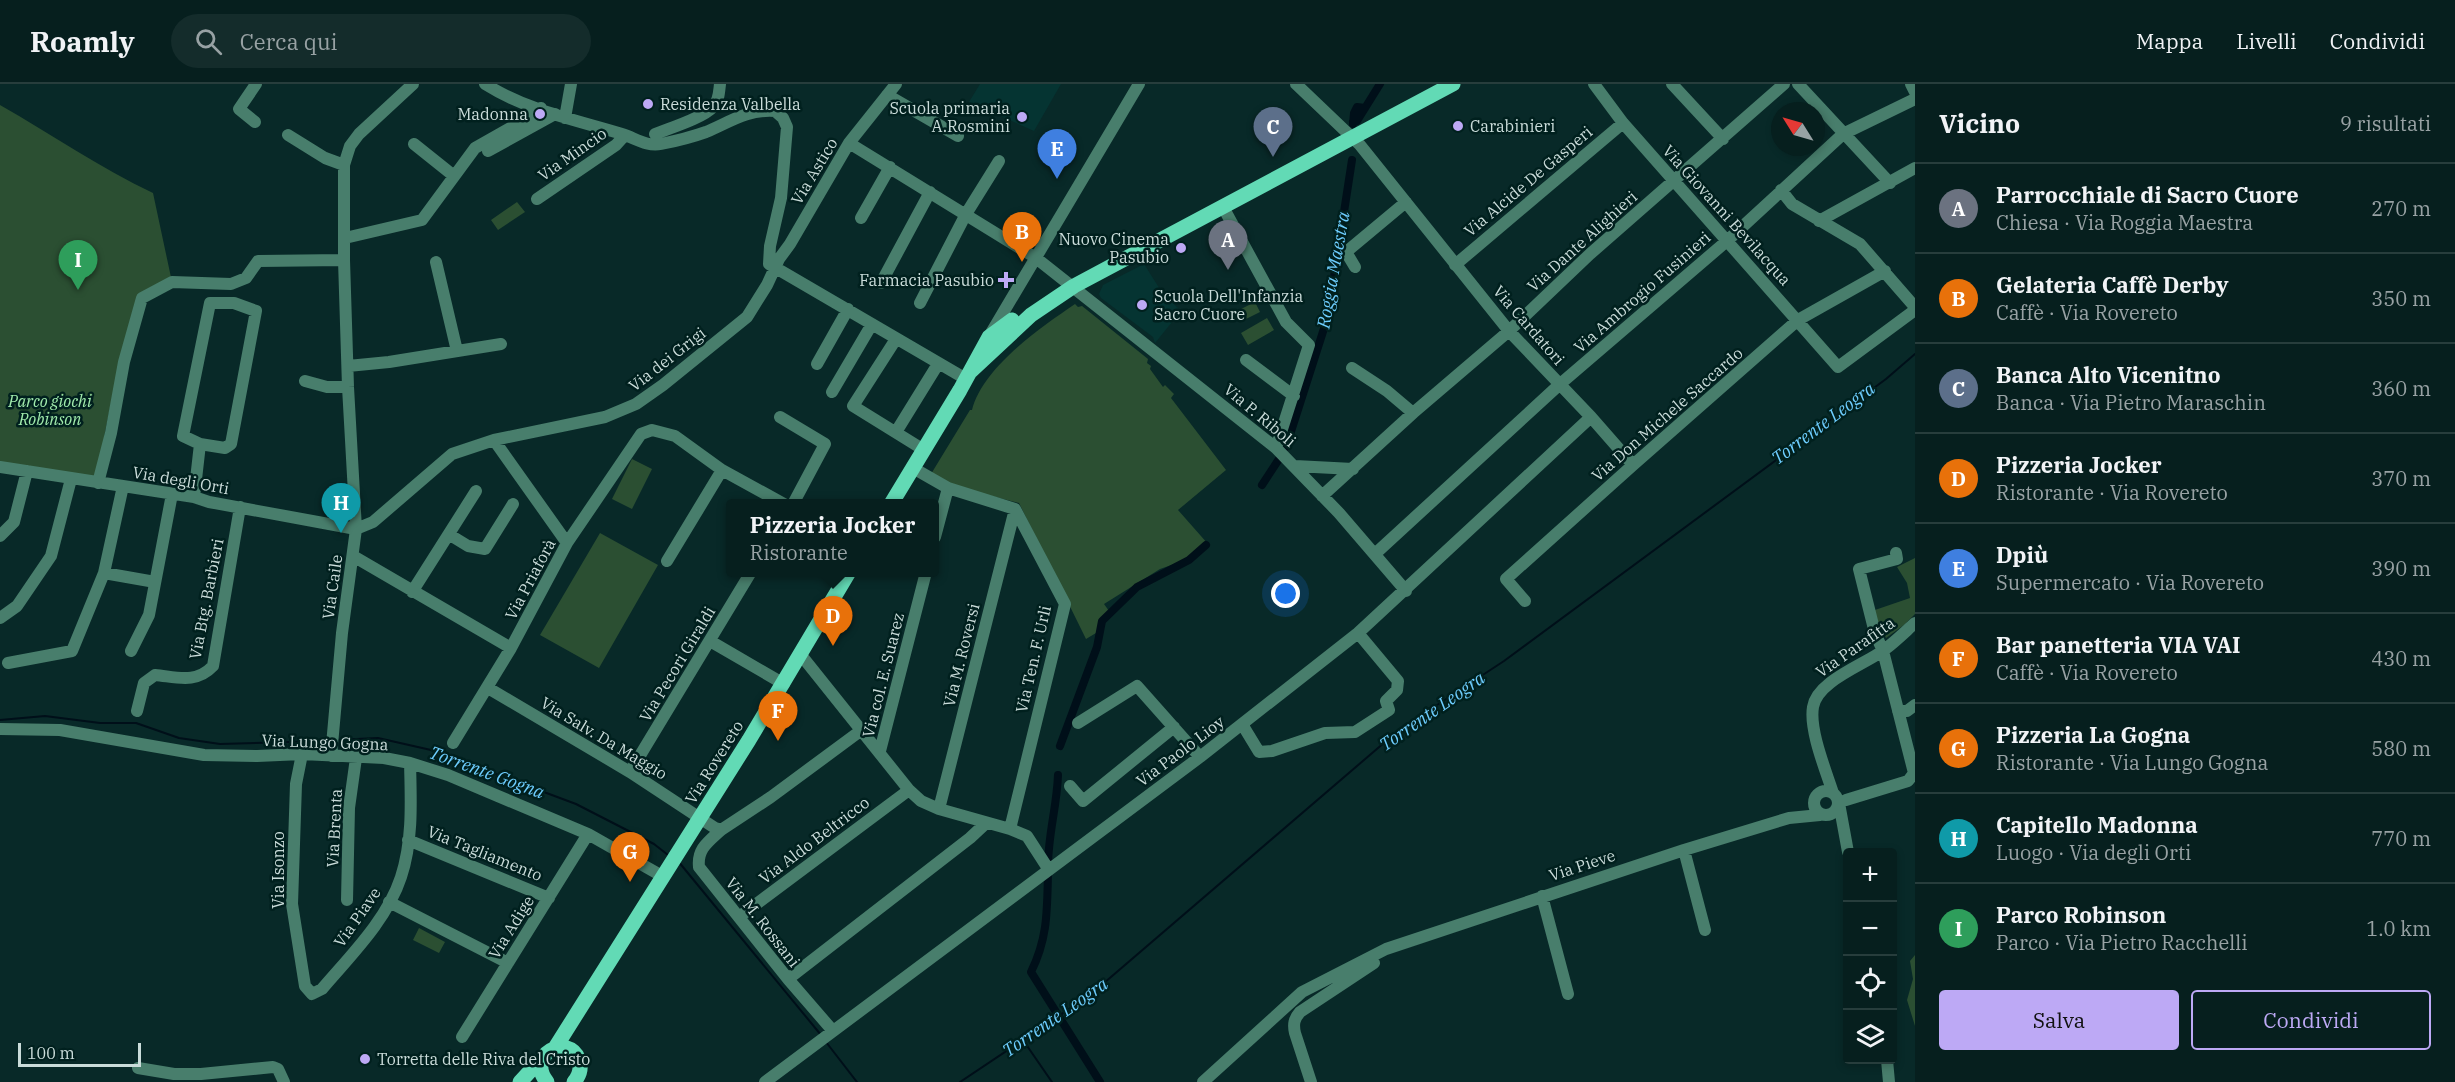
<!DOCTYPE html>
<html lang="it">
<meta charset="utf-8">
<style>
:root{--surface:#061f1e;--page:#142c2b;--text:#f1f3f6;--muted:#98a2a4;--line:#273d3c;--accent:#bda9f5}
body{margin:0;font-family:"IBM Plex Serif",serif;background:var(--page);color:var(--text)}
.controls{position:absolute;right:18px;bottom:18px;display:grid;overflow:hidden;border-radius:6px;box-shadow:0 3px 9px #0003}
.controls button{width:54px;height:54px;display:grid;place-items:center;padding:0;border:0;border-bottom:2px solid var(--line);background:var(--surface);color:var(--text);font:30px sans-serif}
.compass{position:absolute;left:1771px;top:18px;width:54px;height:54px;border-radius:50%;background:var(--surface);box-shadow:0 3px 9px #0003;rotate:307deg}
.scale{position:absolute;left:18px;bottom:15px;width:123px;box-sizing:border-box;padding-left:6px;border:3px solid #cadcda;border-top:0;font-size:16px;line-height:21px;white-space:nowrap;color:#cadcda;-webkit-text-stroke:4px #00201e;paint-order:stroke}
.you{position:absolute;left:1286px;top:510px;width:21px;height:21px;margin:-15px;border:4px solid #fff;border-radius:50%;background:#1a73e8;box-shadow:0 0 0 9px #1a73e833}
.badge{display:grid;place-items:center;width:39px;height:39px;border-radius:50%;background:var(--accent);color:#fff;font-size:20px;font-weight:700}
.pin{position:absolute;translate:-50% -50px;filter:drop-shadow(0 2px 3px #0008)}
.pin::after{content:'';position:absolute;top:32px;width:21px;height:18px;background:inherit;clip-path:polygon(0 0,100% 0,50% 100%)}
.popup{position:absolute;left:726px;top:415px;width:213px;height:78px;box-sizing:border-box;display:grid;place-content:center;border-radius:6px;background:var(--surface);filter:drop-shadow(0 2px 4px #0005);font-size:20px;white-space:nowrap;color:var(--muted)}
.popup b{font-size:22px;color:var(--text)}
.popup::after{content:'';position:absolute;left:50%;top:100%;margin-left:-12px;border:12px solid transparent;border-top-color:var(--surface)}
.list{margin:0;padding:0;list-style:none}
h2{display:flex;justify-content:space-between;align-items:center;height:78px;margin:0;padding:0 24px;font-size:26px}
h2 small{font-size:20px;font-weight:400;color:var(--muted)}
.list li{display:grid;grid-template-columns:39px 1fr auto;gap:18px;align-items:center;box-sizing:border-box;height:90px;padding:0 24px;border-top:2px solid var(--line)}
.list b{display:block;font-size:22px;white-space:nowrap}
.list p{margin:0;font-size:20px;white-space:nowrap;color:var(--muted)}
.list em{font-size:20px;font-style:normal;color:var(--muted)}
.actions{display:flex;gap:12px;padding:18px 24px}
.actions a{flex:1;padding:14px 0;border:2px solid var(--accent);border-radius:6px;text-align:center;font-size:21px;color:var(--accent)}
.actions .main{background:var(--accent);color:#111}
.icon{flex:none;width:33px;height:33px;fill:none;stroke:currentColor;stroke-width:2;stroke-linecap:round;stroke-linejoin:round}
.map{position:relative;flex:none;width:1915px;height:998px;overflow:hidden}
header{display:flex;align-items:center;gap:36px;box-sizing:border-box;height:84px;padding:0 30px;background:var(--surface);border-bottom:2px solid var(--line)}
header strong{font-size:28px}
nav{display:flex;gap:33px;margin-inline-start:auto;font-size:21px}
.search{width:420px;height:54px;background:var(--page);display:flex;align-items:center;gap:15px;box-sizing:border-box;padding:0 21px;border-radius:33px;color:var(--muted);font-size:22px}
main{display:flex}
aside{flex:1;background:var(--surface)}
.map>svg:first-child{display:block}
.built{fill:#053432}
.green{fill:#2b4f32}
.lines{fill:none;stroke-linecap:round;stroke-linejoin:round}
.stream{stroke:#000f19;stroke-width:2}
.canal{stroke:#000f19;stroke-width:8}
.minor{stroke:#487e6c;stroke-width:12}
.major{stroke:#62dab5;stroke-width:15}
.poi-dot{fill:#bda9f5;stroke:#00201e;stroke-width:2}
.labels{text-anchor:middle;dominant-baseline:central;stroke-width:5;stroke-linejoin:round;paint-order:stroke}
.poi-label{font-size:16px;fill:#cadcda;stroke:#00201e;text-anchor:start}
.street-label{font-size:16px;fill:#cadcda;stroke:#00201e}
.park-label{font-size:16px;font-style:italic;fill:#a0ebac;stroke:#00201e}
.water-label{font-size:18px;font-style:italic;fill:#6dcdfe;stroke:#00201e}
</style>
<header>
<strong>Roamly</strong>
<div class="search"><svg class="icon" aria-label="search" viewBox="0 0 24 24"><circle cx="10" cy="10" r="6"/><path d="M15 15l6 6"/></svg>Cerca qui</div>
<nav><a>Mappa</a><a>Livelli</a><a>Condividi</a></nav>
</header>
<main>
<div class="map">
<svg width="1915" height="998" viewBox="0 0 1915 998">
<rect width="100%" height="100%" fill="#082928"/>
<path class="built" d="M980,0H1061L1034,47L969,18Z
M1144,180L1163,210L1181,227L1155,259L1153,253L1101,214L1099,210L1103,201Z"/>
<path class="green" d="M0,21C51,50 100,84 153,109L172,198L142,214L120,276L105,348L98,399L0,384Z
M517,118L525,128L498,146L491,136Z
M1255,218L1260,228L1240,238L1235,228Z
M1075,220L1078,223L1082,222L1148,275L1147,279L1151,282L1150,285L1163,303L1165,301L1174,310L1171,314L1226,386L1178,426L1208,460L1183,477L1160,485L1104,520L1109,527L1096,549L1086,555L1019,419L944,400L931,390L970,326H972C983,283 1040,244 1075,220Z
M1267,234L1274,246L1248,261L1241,249Z
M632,375L652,385L632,425L612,415Z
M600,449L658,481L599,584L540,551Z
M1915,474V530L1904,541L1886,554L1872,527L1910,514L1907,499L1897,483Z
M419,844L445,858L439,869L413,856Z
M1915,871V942L1907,916L1913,895L1910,877Z"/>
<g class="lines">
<path class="stream" d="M0,636L45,632L100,639H136L179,654L220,660L327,657
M335,656L378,654L431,666L576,720L654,760L668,771
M678,777L821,951
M1023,956L1052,998
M826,958L857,998
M960,998L1090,911L1399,646L1504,577L1886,295L1915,270"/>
<path class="canal" d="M1353,38L1357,37L1380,0
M1353,40L1354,29L1357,23L1365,24
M1286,363L1328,232L1352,76
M1262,401L1279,375
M1060,662L1097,563L1102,537L1137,503L1189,476L1206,461
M1048,782C1048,751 1057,722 1058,691
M1048,789C1047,826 1048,854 1031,888L1100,998"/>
<path class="minor" d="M485,0C526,26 576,36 622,50C635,54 647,63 661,60C676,57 692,53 706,48C730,38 747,25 775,27L783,34L787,43L781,114L770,162L769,180L966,295
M1296,0L1360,61L1509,247L1591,333L1633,381
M1594,0L1623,39L1838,283L1915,226
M1672,0L1723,55
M1798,0L1890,99
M1911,0L1915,8
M887,11L958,52
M565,34L571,0
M255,38L239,25L256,0
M655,50C670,44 703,34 713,23C719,17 719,8 720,0
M288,51L325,74L344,81
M849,59L1036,174L1276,364L1339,429L1406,507
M414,60L454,92
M488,67L555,30
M1781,106L1792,120L1860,160L1915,223
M537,115L616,61L625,51
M1223,123L1286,238L1309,261L1276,364
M861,134L890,83
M1819,137L1915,84
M345,154L422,136L475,64L533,31L541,24
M436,178L457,267
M1455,181L1623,39
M1355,183L1346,168L1406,118
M881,199L930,108
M920,219L966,130L999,77
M991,249L1139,0
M896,255L853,322L924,366
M1246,276L1294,312
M817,280L848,225
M348,282L389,278L501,260
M1352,284L1387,307L1413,329
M305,297L327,303H348
M832,308L872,240
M780,333L825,360L793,420
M896,348L938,280
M494,356L567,459
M1295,382L1353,385
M0,383L194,413L209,418L356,445L373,438L452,370L494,356L605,333L636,320L663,301L747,233L767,201L779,175L790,160L849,59L896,0
M913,384L948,404L1015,425L1065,520L1010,745
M98,399L111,349L124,278L142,214L172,198L231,200L246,194L258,177L344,176
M1322,412L1413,329L1509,247L1590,170L1784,0
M194,413L200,360L225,364L231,360L256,227L234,219H210L183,352L200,360
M450,451L468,462L485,465L513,420
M0,452L14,438L27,387
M935,453L948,404
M1376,469L1559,301L1728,156L1843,50L1915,15
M1896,469L1897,475L1859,485L1875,549L1883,567L1914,689
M353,472L511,564
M667,477L722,386
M104,489L155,498
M412,508L476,407
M1525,517L1506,495L1633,381L1798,236L1885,187
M0,534L17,522L51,472L71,395
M710,557L784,600
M131,567L149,531L172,410
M801,571L909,706L921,717L939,725L1010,745L1027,752L1049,786
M8,579L72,567L104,489L123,402
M488,604L630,688L715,744L721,746L771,713L863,645
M137,627L144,599L155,591C177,593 196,600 213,582L240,423
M1898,627H1907L1915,621
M1078,639L1137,602L1200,673
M1242,640L1259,668L1272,667L1325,649L1355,648L1389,626L1386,617L1397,606L1398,597L1358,549
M0,645L60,646L204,671L257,672L302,670L384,674L410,679L448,691L588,750L662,792
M453,659L511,564L567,459L641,350L652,346L675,352L722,386L784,420
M880,667L926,488
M302,670L296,700L292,820L305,902L312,910L322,905C350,872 387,836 401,793C413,757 411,717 410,679
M331,672L342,549L356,445L348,303L344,176V81L350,62L359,50L413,0
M630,688L751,488
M1070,702L1083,717L1174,643
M1814 719a12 12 0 1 1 24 0a12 12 0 1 1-24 0Z
M1833,709C1826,687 1809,646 1813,623C1817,597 1864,581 1884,566C1895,558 1905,548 1915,539
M1846,716L1908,697L1914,689
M1839,719L1848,768
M939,725L1015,425
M721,746C708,758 697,765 699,783L788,895L833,947
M408,756L549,814
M1684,766L1705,846
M1542,812L1568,910
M347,816L349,724L356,674
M389,818L508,879
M739,833L909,706
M788,895L970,754L985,740
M462,953L588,750
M1887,976L1889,998
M138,984L174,990H201L273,983L278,985L284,998
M765,998L1200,673L1358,549L1591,333
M1203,998L1302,908L1386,865L1684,766L1789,734L1820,731
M1311,998L1295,949C1293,940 1294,935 1300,928L1374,879"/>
<path class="major" d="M971,287L1031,231L1074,202L1453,0
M891,420L960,306L989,253L1012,236
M555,964L749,656L849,488
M520,998L543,973
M547,998C525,971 568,948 579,976C582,985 579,992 574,998"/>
</g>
<g class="poi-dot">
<circle cx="648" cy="20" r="6"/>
<circle cx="540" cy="30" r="6"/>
<circle cx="1022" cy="33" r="6"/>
<circle cx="1458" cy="42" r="6"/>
<circle cx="1181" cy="164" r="6"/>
<path d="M1003 187h6v6h6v6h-6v6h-6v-6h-6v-6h6z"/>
<circle cx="1142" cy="221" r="6"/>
<circle cx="365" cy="975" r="6"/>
</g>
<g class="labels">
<g class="poi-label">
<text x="660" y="20">Residenza Valbella</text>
<text x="1010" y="24" text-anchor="end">Scuola primaria<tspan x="1010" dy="18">A.Rosmini</tspan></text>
<text x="528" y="30" text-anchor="end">Madonna</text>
<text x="1470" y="42">Carabinieri</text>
<text x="1169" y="155" text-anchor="end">Nuovo Cinema<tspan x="1169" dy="18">Pasubio</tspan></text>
<text x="994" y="196" text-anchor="end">Farmacia Pasubio</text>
<text x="1154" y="212">Scuola Dell'Infanzia<tspan x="1154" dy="18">Sacro Cuore</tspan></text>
<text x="377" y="975">Torretta delle Riva del Cristo</text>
</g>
<g class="street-label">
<text transform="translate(572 70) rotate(-35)">Via Mincio</text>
<text transform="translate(814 87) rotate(-59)">Via Astico</text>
<text transform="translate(1528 97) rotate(-40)">Via Alcide De Gasperi</text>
<text transform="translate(1727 131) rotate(48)">Via Giovanni Bevilacqua</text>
<text transform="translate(1582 157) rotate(-42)">Via Dante Alighieri</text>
<text transform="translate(1642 208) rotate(-41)">Via Ambrogio Fusinieri</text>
<text transform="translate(1529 241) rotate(49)">Via Cardatori</text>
<text transform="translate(667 275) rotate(-38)">Via dei Grigi</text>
<text transform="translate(1667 330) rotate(-41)">Via Don Michele Saccardo</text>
<text transform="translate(1260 331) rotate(40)">Via P. Riboli</text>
<text transform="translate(181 396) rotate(10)">Via degli Orti</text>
<text transform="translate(530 495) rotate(-62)">Via Priaforà</text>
<text transform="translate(332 503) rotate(-82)">Via Caile</text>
<text transform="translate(206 515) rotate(-79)">Via Btg. Barbieri</text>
<text transform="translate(1855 563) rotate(-35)">Via Parafitta</text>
<text transform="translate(961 571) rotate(-76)">Via M. Roversi</text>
<text transform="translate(1033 575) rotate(-77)">Via Ten. F. Urli</text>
<text transform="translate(677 580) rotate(-59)">Via Pecori Giraldi</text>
<text transform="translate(883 591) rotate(-76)">Via col. E. Suarez</text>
<text transform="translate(604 654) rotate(31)">Via Salv. Da Maggio</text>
<text transform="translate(325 658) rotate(2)">Via Lungo Gogna</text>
<text transform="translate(1180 667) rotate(-37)">Via Paolo Lioy</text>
<text transform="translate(714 678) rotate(-58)">Via Rovereto</text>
<text transform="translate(334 744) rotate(-87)">Via Brenta</text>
<text transform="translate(814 756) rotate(-37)">Via Aldo Beltricco</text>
<text transform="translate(485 769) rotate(22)">Via Tagliamento</text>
<text transform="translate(1582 781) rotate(-18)">Via Pieve</text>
<text transform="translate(278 786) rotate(-90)">Via Isonzo</text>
<text transform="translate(357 833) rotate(-55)">Via Piave</text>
<text transform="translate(763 838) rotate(52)">Via M. Rossani</text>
<text transform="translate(511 843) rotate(-58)">Via Adige</text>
</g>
<g class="park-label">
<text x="50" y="317">Parco giochi<tspan x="50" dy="18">Robinson</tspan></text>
</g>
<g class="water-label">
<text transform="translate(1333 186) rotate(-80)">Roggia Maestra</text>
<text transform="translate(1823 339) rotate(-37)">Torrente Leogra</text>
<text transform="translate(1432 627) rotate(-35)">Torrente Leogra</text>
<text transform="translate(487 688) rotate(20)">Torrente Gogna</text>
<text transform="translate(1055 933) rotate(-35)">Torrente Leogra</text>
</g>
</g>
</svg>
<div class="controls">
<button>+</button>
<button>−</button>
<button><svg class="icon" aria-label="locate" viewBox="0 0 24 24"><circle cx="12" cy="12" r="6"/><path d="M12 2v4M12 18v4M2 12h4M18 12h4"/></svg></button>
<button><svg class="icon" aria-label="layers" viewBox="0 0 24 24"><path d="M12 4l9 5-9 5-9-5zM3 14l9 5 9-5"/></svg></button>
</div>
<svg class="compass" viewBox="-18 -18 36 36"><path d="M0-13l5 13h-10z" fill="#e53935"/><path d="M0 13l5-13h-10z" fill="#98a2a4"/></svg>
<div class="scale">100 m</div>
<div class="you"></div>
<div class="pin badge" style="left:1228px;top:186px;background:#6b7280">A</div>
<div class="pin badge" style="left:1022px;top:178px;background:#e8710a">B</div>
<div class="pin badge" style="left:1273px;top:73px;background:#5c6f8a">C</div>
<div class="pin badge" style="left:833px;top:562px;background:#e8710a">D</div>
<div class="popup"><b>Pizzeria Jocker</b>Ristorante</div>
<div class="pin badge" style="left:1057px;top:95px;background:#3f7fe0">E</div>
<div class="pin badge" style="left:778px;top:657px;background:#e8710a">F</div>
<div class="pin badge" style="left:630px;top:798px;background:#e8710a">G</div>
<div class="pin badge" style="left:341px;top:449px;background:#0f9aa8">H</div>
<div class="pin badge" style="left:78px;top:206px;background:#2e9e5b">I</div>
</div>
<aside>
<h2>Vicino<small>9 risultati</small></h2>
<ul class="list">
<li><span class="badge" style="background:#6b7280">A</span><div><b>Parrocchiale di Sacro Cuore</b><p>Chiesa · Via Roggia Maestra</p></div><em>270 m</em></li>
<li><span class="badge" style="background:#e8710a">B</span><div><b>Gelateria Caffè Derby</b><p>Caffè · Via Rovereto</p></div><em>350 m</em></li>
<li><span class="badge" style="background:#5c6f8a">C</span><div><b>Banca Alto Vicenitno</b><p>Banca · Via Pietro Maraschin</p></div><em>360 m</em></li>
<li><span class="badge" style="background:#e8710a">D</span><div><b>Pizzeria Jocker</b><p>Ristorante · Via Rovereto</p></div><em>370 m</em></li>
<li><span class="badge" style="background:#3f7fe0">E</span><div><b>Dpiù</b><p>Supermercato · Via Rovereto</p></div><em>390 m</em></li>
<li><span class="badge" style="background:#e8710a">F</span><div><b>Bar panetteria VIA VAI</b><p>Caffè · Via Rovereto</p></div><em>430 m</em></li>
<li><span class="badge" style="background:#e8710a">G</span><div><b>Pizzeria La Gogna</b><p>Ristorante · Via Lungo Gogna</p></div><em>580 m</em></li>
<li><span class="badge" style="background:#0f9aa8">H</span><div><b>Capitello Madonna</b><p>Luogo · Via degli Orti</p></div><em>770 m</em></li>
<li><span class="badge" style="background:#2e9e5b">I</span><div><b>Parco Robinson</b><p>Parco · Via Pietro Racchelli</p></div><em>1.0 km</em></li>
</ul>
<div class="actions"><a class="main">Salva</a><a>Condividi</a></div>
</aside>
</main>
